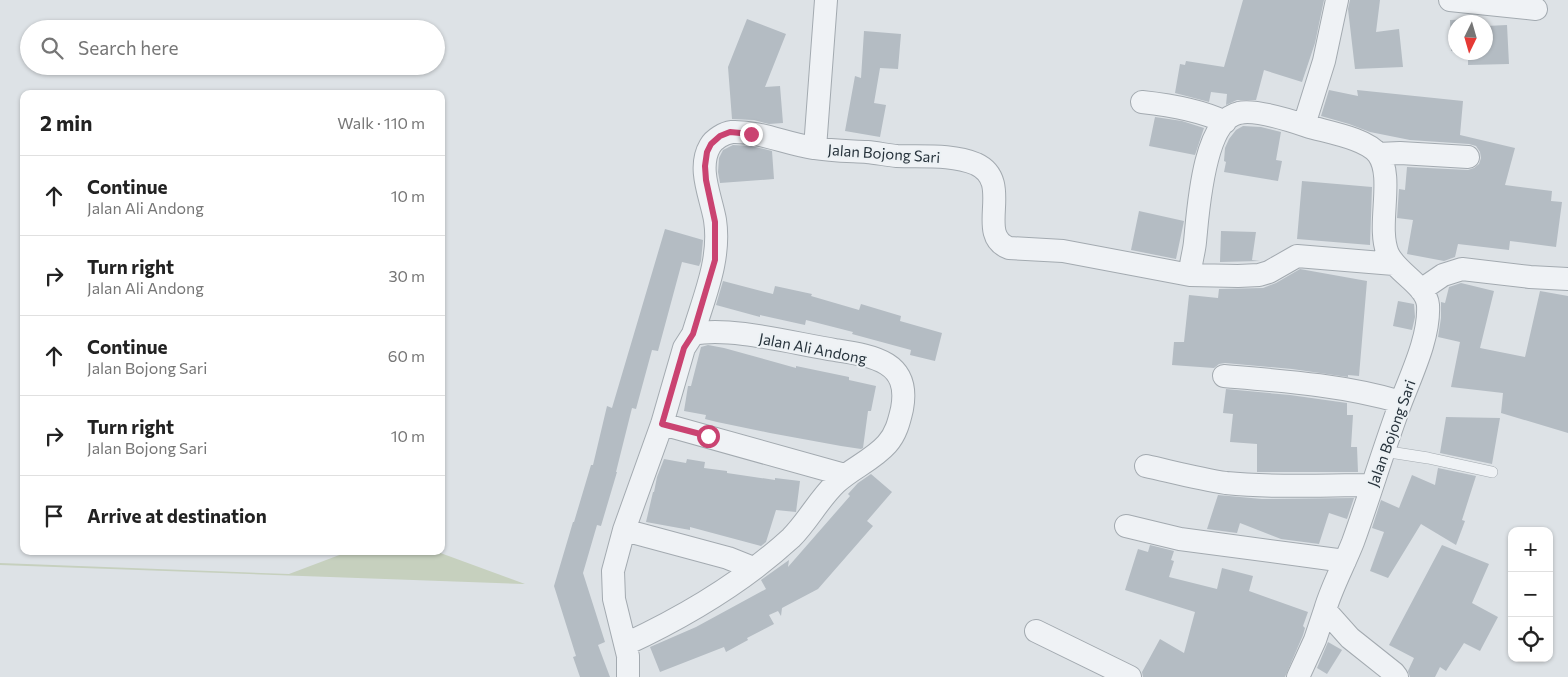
<!DOCTYPE html>
<meta charset="utf-8">
<style>
:root{--surface:#fff;--page:#f6f6f6;--text:#222;--muted:#767676;--line:#e0e0e0}
body{margin:0;font-family:Commissioner,sans-serif;background:var(--page);color:var(--text)}
.controls{position:absolute;right:15px;bottom:15px;display:grid;overflow:hidden;border-radius:10px;box-shadow:0 1px 4px #0004}
.controls button{width:45px;height:45px;display:grid;place-items:center;padding:0;border:0;border-bottom:1px solid var(--line);background:var(--surface);color:var(--text);font:25px sans-serif}
.compass{position:absolute;left:1448px;top:15px;width:45px;height:45px;border-radius:50%;background:var(--surface);box-shadow:0 1px 4px #0004;rotate:185deg}
.stop{position:absolute;width:15px;height:15px;margin:-11px;border:4px solid #ca4371;border-radius:50%;background:#fff}
.stop.end{background:#ca4371;border-color:#fff;box-shadow:0 1px 5px #0008}
.list{margin:0;padding:0;list-style:none}
h2{display:flex;justify-content:space-between;align-items:center;height:65px;margin:0;padding:0 20px;font-size:21px}
h2 small{font-size:16px;font-weight:400;color:var(--muted)}
.list li{display:grid;grid-template-columns:32px 1fr auto;gap:15px;align-items:center;box-sizing:border-box;height:80px;padding:0 20px;border-top:1px solid var(--line)}
.list b{display:block;font-size:19px;white-space:nowrap}
.list p{margin:0;font-size:16px;white-space:nowrap;color:var(--muted)}
.list em{font-size:16px;font-style:normal;color:var(--muted)}
.icon{flex:none;width:28px;height:28px;fill:none;stroke:currentColor;stroke-width:2;stroke-linecap:round;stroke-linejoin:round}
.map{position:relative;flex:none;width:1568px;height:677px;overflow:hidden}
.search{position:absolute;background:var(--surface);box-shadow:0 1px 4px #0004;left:20px;top:20px;width:425px;height:55px;display:flex;align-items:center;gap:12px;box-sizing:border-box;padding:0 18px;border-radius:28px;color:var(--muted);font-size:19px}
.panel{position:absolute;background:var(--surface);box-shadow:0 1px 4px #0004;left:20px;top:90px;width:425px;height:465px;border-radius:10px}
.map>svg:first-child{display:block}
.green{fill:#c6d0be}
.building{fill:#b4bcc3}
.lines{fill:none;stroke-linecap:round;stroke-linejoin:round}
.service-casing{stroke:#a3aab0;stroke-width:12}
.minor-casing{stroke:#a3aab0;stroke-width:24}
.service{stroke:#eff2f5;stroke-width:11}
.minor{stroke:#eff2f5;stroke-width:22}
.route{stroke:#ca4371;stroke-width:6}
.labels{text-anchor:middle;dominant-baseline:central;stroke-width:4;stroke-linejoin:round;paint-order:stroke}
.street-label{font-size:15px;fill:#27333c;stroke:#ecf1f4}
</style>
<div class="map">
<svg width="1568" height="677" viewBox="0 0 1568 677">
<rect width="100%" height="100%" fill="#dde2e6"/>
<path class="green" d="M350,551H435L525,584L0,565V563L289,574Z"/>
<path class="building" d="M1243,0H1324L1315,43L1302,82L1264,70L1256,100H1237L1226,105L1227,94L1211,92L1209,102L1175,93L1180,64L1185,65L1186,61L1224,67Z
M1350,0H1380L1376,32L1399,29L1403,67L1355,69L1348,9Z
M747,19L786,34L765,87L780,86L783,123L769,124L754,120L732,119L728,67Z
M1473,19V22H1456V51H1451L1450,20Z
M1507,25L1509,64L1468,65V52H1486V26Z
M864,31L901,34L898,69L880,68L874,103L886,105L880,137L845,131L855,76L861,78Z
M1329,90L1358,96L1357,90L1463,101L1460,135L1515,148L1505,185L1552,191L1551,201L1562,202L1556,247L1510,241L1509,250L1458,244L1455,257L1444,261L1407,254L1413,220L1397,218L1399,189L1405,190L1407,167L1468,170L1474,168L1479,164L1481,158L1480,152L1476,146L1469,144L1410,140L1370,132L1349,124L1321,116Z
M1155,117L1182,121L1204,128L1195,155L1149,146Z
M1243,126L1261,127L1281,132L1276,160L1282,161L1278,181L1224,172L1226,162L1224,161L1225,148L1229,139L1236,130Z
M733,145L751,146L772,151L774,179L720,183L718,172L719,158L723,150Z
M1302,181L1372,187L1370,245L1297,239Z
M1139,211L1184,221L1176,259L1131,250Z
M665,229L703,240L701,261L699,266L682,262L658,351L652,350L636,409L632,408L616,472H617L601,526L597,525L583,573L605,642L598,645L610,677H580L573,657L576,656L554,586L573,522H574L591,465H593L607,406L612,408Z
M1221,231L1256,232L1252,260L1260,261L1220,262Z
M1300,269L1367,281L1359,376L1348,375V377L1292,369L1225,363L1219,364L1214,368L1172,365L1174,342H1184L1189,295L1218,298L1219,289L1263,288L1276,283Z
M723,281L773,294L775,286L812,294L811,296L859,310L861,304L901,316L900,321L942,333L935,361L910,355L911,350L852,334L853,332L806,320L805,325L760,315V317L716,305Z
M1461,283L1494,291L1480,348L1525,357L1540,291L1568,296V433L1501,413L1503,393L1451,387L1460,342L1438,337L1441,318V302L1445,303L1449,287Z
M1398,301L1414,304L1415,317L1412,330L1393,326Z
M708,345L724,348L796,368V366L849,377V380L876,386L871,411H868L863,448L861,449L841,446L770,433L717,422L705,419L706,415L684,411L688,386H691L701,347Z
M1226,389L1290,395L1347,403V415H1353L1351,447H1357L1358,472H1257V444L1230,442L1233,414L1223,413Z
M1446,417L1500,418L1492,464L1440,453Z
M664,459L686,463L687,459L705,462L704,468L727,471V473L775,480V478L800,481L796,512L776,510L766,542L761,546L690,527V530L646,522L653,492H654L657,477Z
M1438,468L1476,476L1462,520L1465,521L1456,545L1421,524L1388,578L1370,571L1384,532L1372,528L1381,500L1399,508L1412,475L1435,485Z
M871,474L892,492L867,521L873,526L818,589L782,608L781,616L778,611L769,615L774,624L747,638L748,640L726,652L724,647L660,672L650,647L696,627L766,589L761,580L789,560L788,567L850,496L848,494L858,483Z
M1218,495L1262,499L1354,498L1347,519L1329,513L1319,544L1281,539L1240,523L1237,533L1207,529Z
M1150,545L1174,551L1171,560L1174,561L1169,577L1217,589L1222,568L1253,576L1249,591L1308,612L1303,626L1305,628L1303,635L1285,677H1143L1142,672L1160,639L1184,653L1195,612L1125,590L1138,549L1148,552Z
M1442,545L1489,564L1472,603L1498,617L1480,651L1464,643L1446,671L1440,667L1435,677H1410L1408,671L1414,658L1389,645Z
M1328,642L1342,650L1327,674L1317,668Z"/>
<g class="lines">
<g class="service-casing">
<path id="service" d="M1383,451L1428,458L1492,472"/>
</g>
<g class="minor-casing">
<path id="minor" d="M1450,0L1536,9
M1142,102C1170,105 1200,110 1225,122
M1304,125L1324,61L1337,0
M815,148L826,0
M1378,154L1400,153L1468,157
M1190,275L1238,276L1259,275L1269,272L1297,256L1394,264
M1421,290L1443,275L1462,269L1530,277L1568,279
M693,334C704,297 721,259 715,220C711,197 697,168 710,146C714,139 724,133 732,132C760,131 786,144 814,148C831,151 849,151 867,152C877,153 887,155 897,156C922,157 952,154 976,164C1015,182 974,235 1009,248L1063,251L1190,275C1190,264 1194,253 1195,242C1198,213 1203,120 1239,113C1254,109 1292,121 1307,126C1326,132 1366,138 1378,154C1395,177 1376,226 1388,254C1397,273 1426,285 1428,305C1430,339 1409,379 1398,410C1382,454 1369,498 1353,542C1344,565 1332,586 1325,610L1350,638L1394,673L1397,677
M1224,376C1284,381 1343,385 1401,402
M662,424L845,475
M1146,466C1173,472 1199,479 1226,483C1274,488 1324,485 1372,485
M1126,526L1180,539L1345,561
M624,530L728,558L753,568
M1036,631L1130,677
M626,644C684,617 743,582 791,538C808,521 819,499 836,483C852,468 873,460 887,444C896,434 899,422 902,409C911,361 873,356 835,350C796,344 730,326 693,334L684,348L662,424L624,530L613,571L614,599L628,656V677
M1298,677L1315,640L1325,610"/>
</g>
<use href="#service" class="service"/>
<use href="#minor" class="minor"/>
</g>
<g class="lines">
<path class="route" d="M708,436L662,424L684,348L693,334L715,260V222L706,180L705,166L707,152L711,144L720,136L730,132L751,134"/>
</g>
<g class="labels">
<g class="street-label">
<text transform="translate(884 153) rotate(4)">Jalan Bojong Sari</text>
<text transform="translate(813 348) rotate(11)">Jalan Ali Andong</text>
<text transform="translate(1391 433) rotate(-70)">Jalan Bojong Sari</text>
</g>
</g>
</svg>
<div class="controls">
<button>+</button>
<button>−</button>
<button><svg class="icon" aria-label="locate" viewBox="0 0 24 24"><circle cx="12" cy="12" r="6"/><path d="M12 2v4M12 18v4M2 12h4M18 12h4"/></svg></button>
</div>
<svg class="compass" viewBox="-18 -18 36 36"><path d="M0-13l5 13h-10z" fill="#e53935"/><path d="M0 13l5-13h-10z" fill="#767676"/></svg>
<div class="stop" style="left:708px;top:436px"></div>
<div class="stop end" style="left:751px;top:134px"></div>
<div class="search"><svg class="icon" aria-label="search" viewBox="0 0 24 24"><circle cx="10" cy="10" r="6"/><path d="M15 15l6 6"/></svg>Search here</div>
<section class="panel">
<h2>2 min<small>Walk · 110 m</small></h2>
<ul class="list">
<li><svg class="icon" aria-label="ahead" viewBox="0 0 24 24"><path d="M12 20V5M6 11l6-6 6 6"/></svg><div><b>Continue</b><p>Jalan Ali Andong</p></div><em>10 m</em></li>
<li><svg class="icon" aria-label="right" viewBox="0 0 24 24"><path d="M7 20v-9h11M14 6l5 5-5 5"/></svg><div><b>Turn right</b><p>Jalan Ali Andong</p></div><em>30 m</em></li>
<li><svg class="icon" aria-label="ahead" viewBox="0 0 24 24"><path d="M12 20V5M6 11l6-6 6 6"/></svg><div><b>Continue</b><p>Jalan Bojong Sari</p></div><em>60 m</em></li>
<li><svg class="icon" aria-label="right" viewBox="0 0 24 24"><path d="M7 20v-9h11M14 6l5 5-5 5"/></svg><div><b>Turn right</b><p>Jalan Bojong Sari</p></div><em>10 m</em></li>
<li><svg class="icon" aria-label="arrive" viewBox="0 0 24 24"><path d="M6 21V4h12l-3 4 3 4H6"/></svg><div><b>Arrive at destination</b></div></li>
</ul>
</section>
</div>
